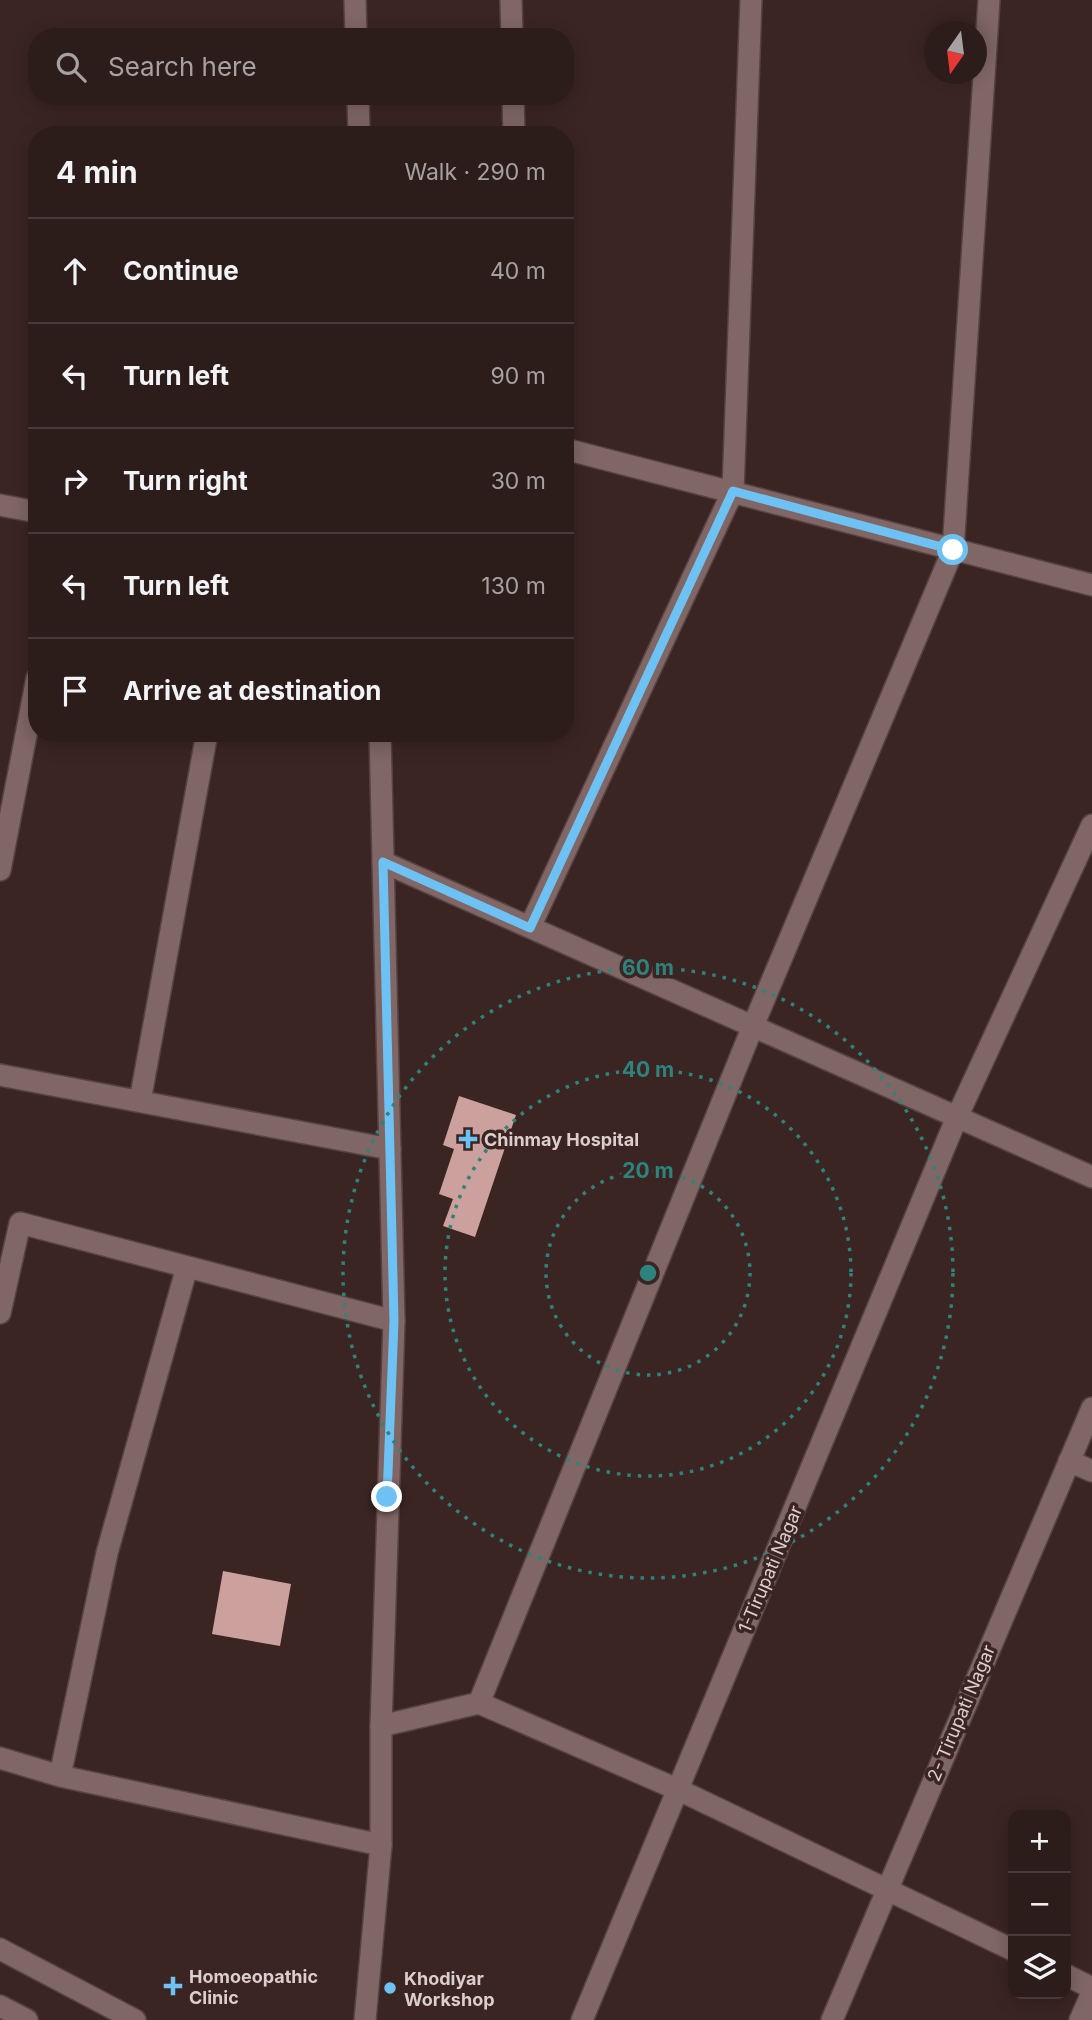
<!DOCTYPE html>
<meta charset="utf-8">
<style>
:root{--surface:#2c1c1a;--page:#342523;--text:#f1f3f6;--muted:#a6a1a2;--line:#483a39}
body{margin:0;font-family:Inter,sans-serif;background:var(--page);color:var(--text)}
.controls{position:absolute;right:21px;bottom:21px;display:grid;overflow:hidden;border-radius:14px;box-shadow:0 4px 18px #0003}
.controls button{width:63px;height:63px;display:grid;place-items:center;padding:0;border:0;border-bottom:2px solid var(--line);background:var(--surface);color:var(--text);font:35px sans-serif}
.compass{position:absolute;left:924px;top:21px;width:63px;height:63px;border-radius:50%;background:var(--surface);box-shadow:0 4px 18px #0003;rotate:194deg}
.stop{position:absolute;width:21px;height:21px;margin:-16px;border:5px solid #6ec2f3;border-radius:50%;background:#fff}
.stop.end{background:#6ec2f3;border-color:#fff;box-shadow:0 2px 7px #0008}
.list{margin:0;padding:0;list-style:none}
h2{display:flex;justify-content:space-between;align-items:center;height:91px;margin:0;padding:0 28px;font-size:30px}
h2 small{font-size:23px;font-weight:400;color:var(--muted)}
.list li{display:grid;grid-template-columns:46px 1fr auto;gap:21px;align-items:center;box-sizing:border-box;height:105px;padding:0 28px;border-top:2px solid var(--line)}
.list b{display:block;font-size:26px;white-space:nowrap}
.list em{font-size:23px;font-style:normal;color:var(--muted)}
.icon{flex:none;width:38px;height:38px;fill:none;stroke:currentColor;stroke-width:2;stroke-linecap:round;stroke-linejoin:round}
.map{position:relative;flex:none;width:1092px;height:2020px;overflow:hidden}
.search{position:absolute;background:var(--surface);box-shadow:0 4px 18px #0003;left:28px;top:28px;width:546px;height:77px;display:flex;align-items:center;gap:18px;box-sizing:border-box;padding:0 24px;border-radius:28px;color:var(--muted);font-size:26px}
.panel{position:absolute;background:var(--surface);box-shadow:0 4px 18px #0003;left:28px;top:126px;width:546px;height:616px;border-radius:28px}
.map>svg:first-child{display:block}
.building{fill:#cca19d}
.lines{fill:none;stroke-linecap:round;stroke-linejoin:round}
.minor-casing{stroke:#554342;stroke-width:24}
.tertiary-casing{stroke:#554342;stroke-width:24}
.minor{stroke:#806664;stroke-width:21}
.tertiary{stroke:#806664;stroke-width:21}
.route{stroke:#6ec2f3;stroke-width:9}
.ring{fill:none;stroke:#2e837c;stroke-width:3.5;stroke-dasharray:3.5 7}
.poi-dot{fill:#6ec2f3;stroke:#3a2523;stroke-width:2.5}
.labels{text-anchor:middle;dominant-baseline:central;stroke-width:7;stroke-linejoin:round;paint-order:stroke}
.poi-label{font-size:18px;font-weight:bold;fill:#dccecc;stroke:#3a2523;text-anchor:start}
.street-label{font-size:18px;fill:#dccecc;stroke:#3a2523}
.centre{fill:#2e837c;stroke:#3a2523;stroke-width:3.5}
.ring-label{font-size:21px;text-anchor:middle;font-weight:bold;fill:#2e837c;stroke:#3a2523;stroke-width:7;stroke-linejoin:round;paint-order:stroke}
</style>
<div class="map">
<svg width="1092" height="2020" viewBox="0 0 1092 2020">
<rect width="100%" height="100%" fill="#3a2523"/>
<path class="building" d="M459,1096L516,1115L475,1237L443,1226L453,1199L439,1194L454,1149L443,1145Z
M223,1571L291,1584L280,1646L212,1634Z"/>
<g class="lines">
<g class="minor-casing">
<path id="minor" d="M511,0L512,37
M513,96L514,135
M565,449L1092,585
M0,505L37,512
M383,862L1092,1177
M0,870L37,678
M530,927L733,491L751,0
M0,1075L390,1149
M140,1101L207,733
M0,1313L20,1223L394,1321
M1069,1461L1092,1471
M479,1703L753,1026L953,550L989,0
M381,1726L479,1703L679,1790L1013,1950
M0,1758L60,1776L107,1553L187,1267
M60,1776L381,1845
M1066,1975L1092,1988
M582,2020L957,1117L1092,825
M832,2020L1092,1408
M1080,2020L1092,1993"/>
</g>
<g class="tertiary-casing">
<path id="tertiary" d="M355,0L356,37
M358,96L359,135
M0,1949L135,2020
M0,2006L27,2020
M365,2020L381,1845V1726L394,1321L380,733"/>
</g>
<use href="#minor" class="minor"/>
<use href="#tertiary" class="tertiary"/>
</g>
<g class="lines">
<path class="route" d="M387,1497L394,1321L383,862L530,928L733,491L953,550"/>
</g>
<g class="ring">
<circle cx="648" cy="1273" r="102"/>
<circle cx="648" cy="1273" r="203"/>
<circle cx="648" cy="1273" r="305"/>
</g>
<g class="poi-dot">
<path d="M464.5 1128.5h7v7h7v7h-7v7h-7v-7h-7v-7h7z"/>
<path d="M169.5 1975.5h7v7h7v7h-7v7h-7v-7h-7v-7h7z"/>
<circle cx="390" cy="1988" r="7"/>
</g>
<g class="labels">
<g class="poi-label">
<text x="484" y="1139">Chinmay Hospital</text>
<text x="189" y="1976">Homoeopathic<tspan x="189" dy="21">Clinic</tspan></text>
<text x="404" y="1978">Khodiyar<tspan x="404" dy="21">Workshop</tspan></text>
</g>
<g class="street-label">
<text transform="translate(770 1569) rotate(-67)">1-Tirupati Nagar</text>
<text transform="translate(961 1713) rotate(-67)">2- Tirupati Nagar</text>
</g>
</g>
<circle cx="648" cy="1273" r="10" class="centre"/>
<g class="ring-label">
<text x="648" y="975">60 m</text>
<text x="648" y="1077">40 m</text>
<text x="648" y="1178">20 m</text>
</g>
</svg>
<div class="controls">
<button>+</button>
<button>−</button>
<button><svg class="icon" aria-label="layers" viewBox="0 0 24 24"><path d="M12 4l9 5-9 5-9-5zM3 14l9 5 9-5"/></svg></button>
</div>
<svg class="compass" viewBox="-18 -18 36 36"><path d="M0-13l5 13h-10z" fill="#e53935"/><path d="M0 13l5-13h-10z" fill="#a6a1a2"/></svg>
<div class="stop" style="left:953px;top:550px"></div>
<div class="stop end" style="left:387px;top:1497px"></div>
<div class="search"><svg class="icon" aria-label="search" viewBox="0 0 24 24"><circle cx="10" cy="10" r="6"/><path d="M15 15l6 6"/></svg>Search here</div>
<section class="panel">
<h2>4 min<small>Walk · 290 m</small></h2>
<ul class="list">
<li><svg class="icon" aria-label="ahead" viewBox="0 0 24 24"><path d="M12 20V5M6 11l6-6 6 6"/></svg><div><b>Continue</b></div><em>40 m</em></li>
<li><svg class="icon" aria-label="left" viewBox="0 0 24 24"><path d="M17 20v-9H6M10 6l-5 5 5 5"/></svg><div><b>Turn left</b></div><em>90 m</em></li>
<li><svg class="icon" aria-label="right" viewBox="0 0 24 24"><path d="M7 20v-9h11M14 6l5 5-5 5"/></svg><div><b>Turn right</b></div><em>30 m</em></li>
<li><svg class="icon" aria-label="left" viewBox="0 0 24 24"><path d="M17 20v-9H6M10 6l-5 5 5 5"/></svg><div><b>Turn left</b></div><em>130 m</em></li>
<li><svg class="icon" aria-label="arrive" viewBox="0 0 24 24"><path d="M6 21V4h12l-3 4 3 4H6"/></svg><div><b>Arrive at destination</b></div></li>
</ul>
</section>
</div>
